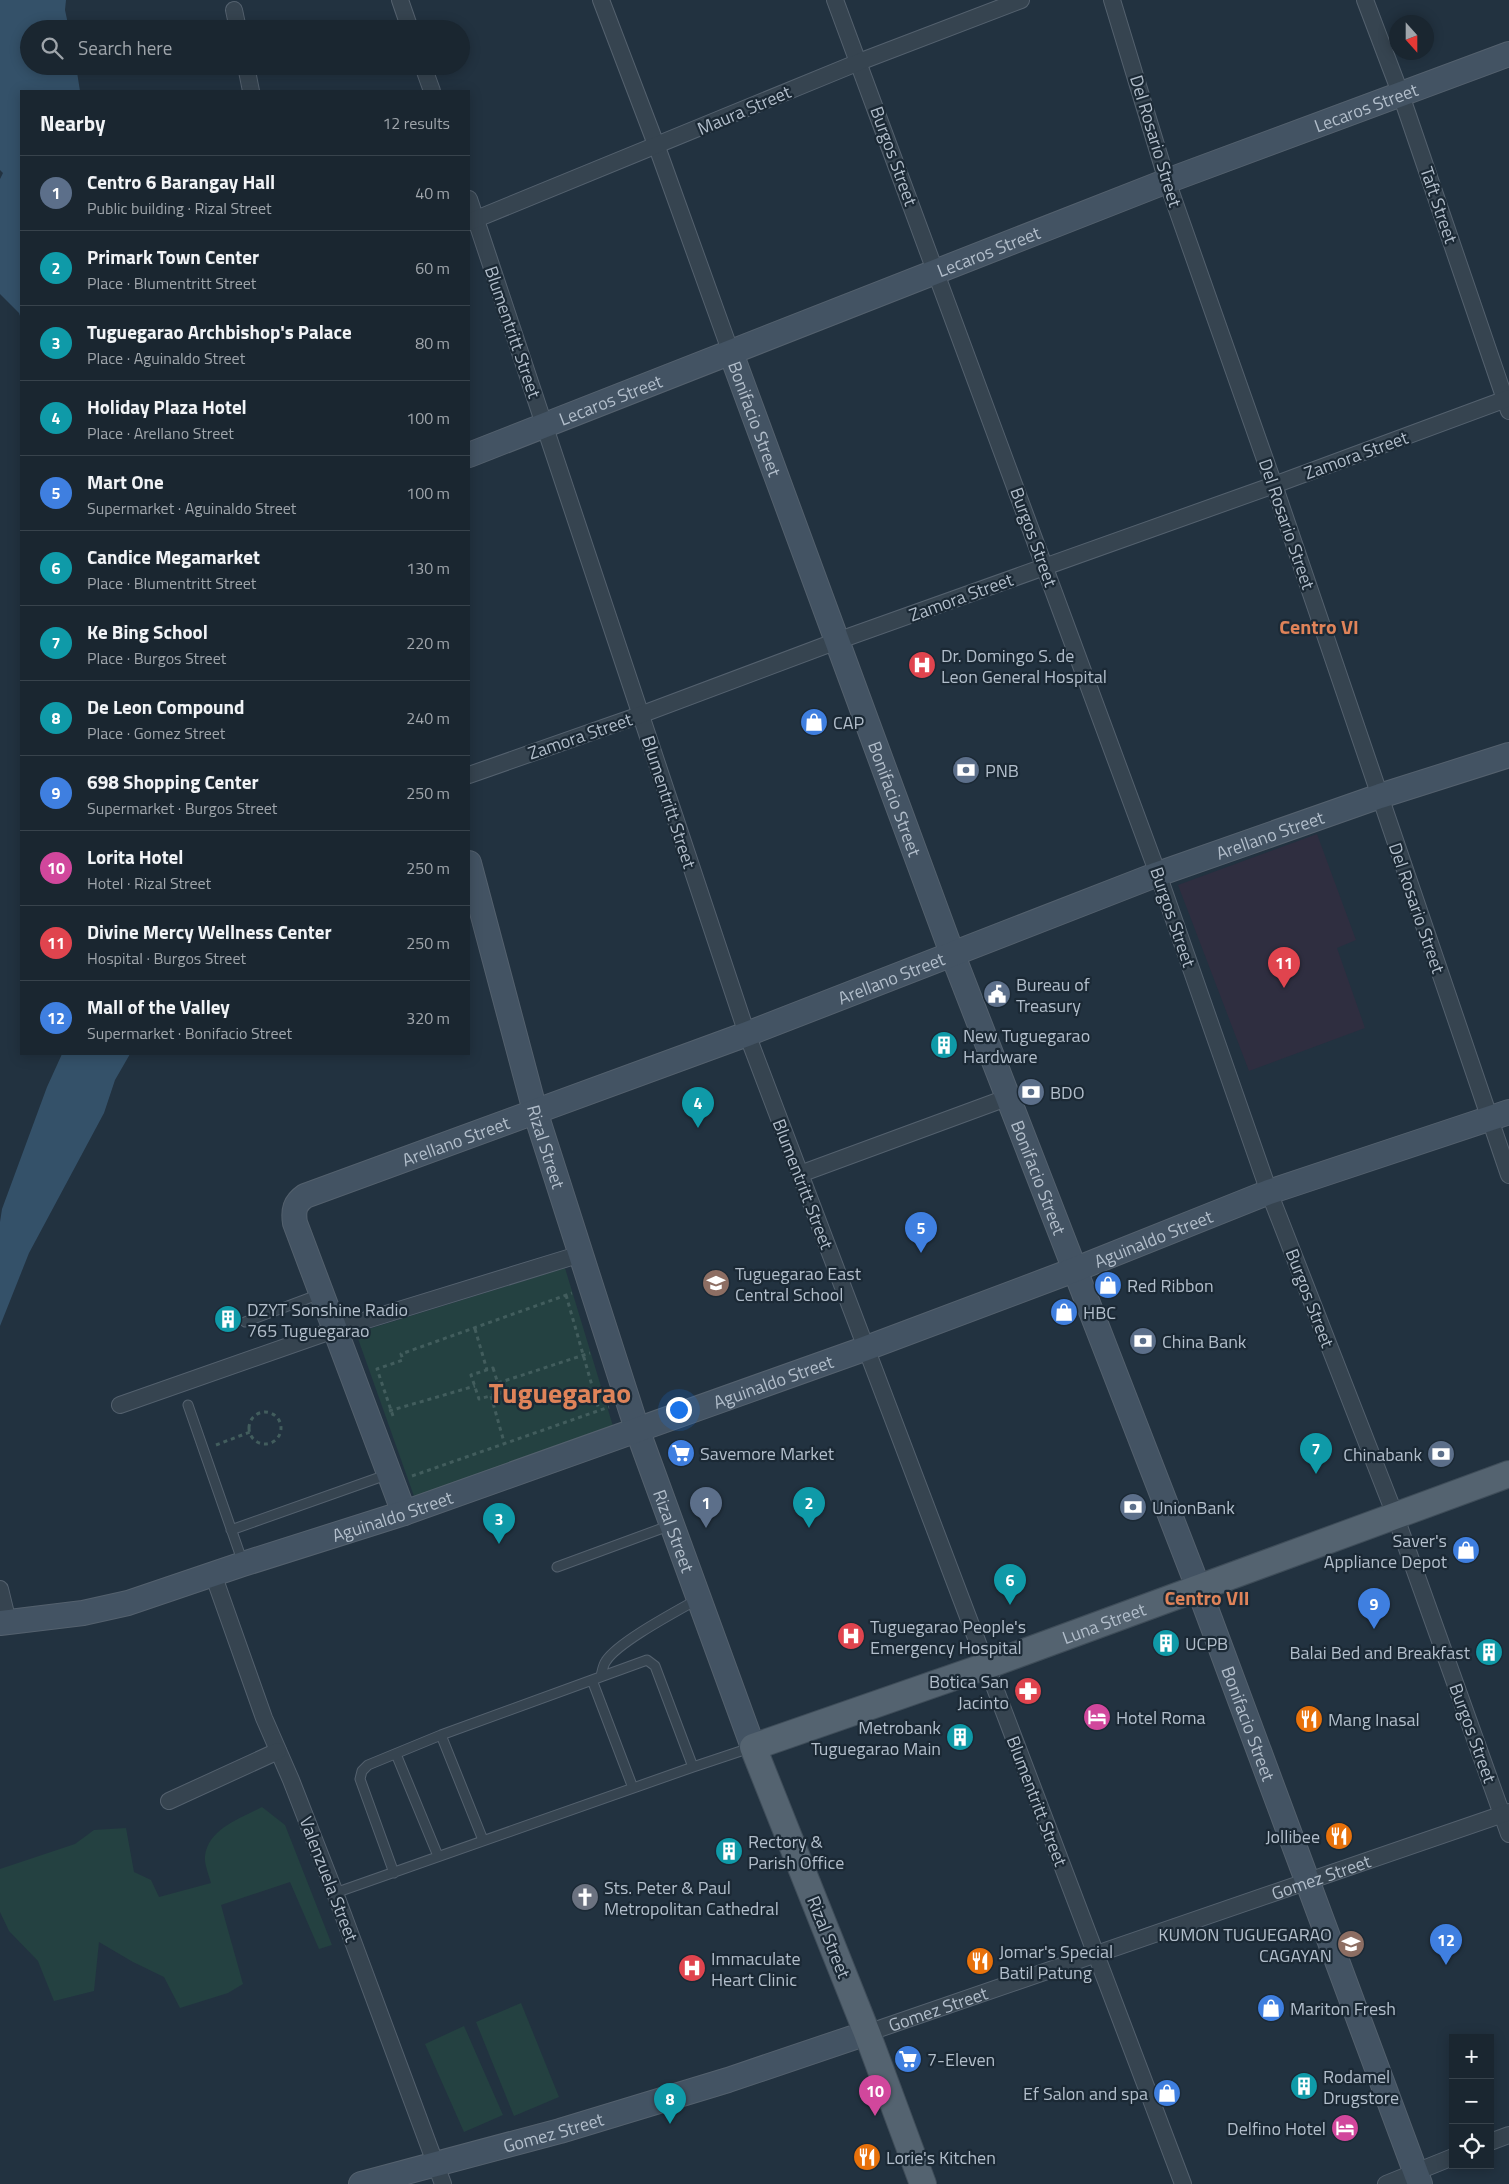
<!DOCTYPE html>
<meta charset="utf-8">
<style>
:root{--surface:#1a2630;--page:#232e38;--text:#f1f3f6;--muted:#9fa5ab;--line:#38434c;--accent:#0b8043}
body{margin:0;font-family:"Titillium Web",sans-serif;background:var(--page);color:var(--text)}
.controls{position:absolute;right:15px;bottom:15px;display:grid;overflow:hidden;border-radius:0px;box-shadow:0 2px 12px #0003}
.controls button{width:45px;height:45px;display:grid;place-items:center;padding:0;border:0;border-bottom:1px solid var(--line);background:var(--surface);color:var(--text);font:25px sans-serif}
.compass{position:absolute;left:1389px;top:15px;width:45px;height:45px;border-radius:50%;background:var(--surface);box-shadow:0 2px 12px #0003;rotate:159deg}
.you{position:absolute;left:678px;top:1409px;width:18px;height:18px;margin:-12px;border:4px solid #fff;border-radius:50%;background:#1a73e8;box-shadow:0 0 0 8px #1a73e833}
.badge{display:grid;place-items:center;width:32px;height:32px;border-radius:50%;background:var(--accent);color:#fff;font-size:16px;font-weight:700}
.pin{position:absolute;translate:-50% -41px;filter:drop-shadow(0 1px 2px #0008)}
.pin::after{content:'';position:absolute;top:26px;width:18px;height:15px;background:inherit;clip-path:polygon(0 0,100% 0,50% 100%)}
.list{margin:0;padding:0;list-style:none}
h2{display:flex;justify-content:space-between;align-items:center;height:65px;margin:0;padding:0 20px;font-size:21px}
h2 small{font-size:16px;font-weight:400;color:var(--muted)}
.list li{display:grid;grid-template-columns:32px 1fr auto;gap:15px;align-items:center;box-sizing:border-box;height:75px;padding:0 20px;border-top:1px solid var(--line)}
.list b{display:block;font-size:19px;white-space:nowrap}
.list p{margin:0;font-size:16px;white-space:nowrap;color:var(--muted)}
.list em{font-size:16px;font-style:normal;color:var(--muted)}
.icon{flex:none;width:28px;height:28px;fill:none;stroke:currentColor;stroke-width:2;stroke-linecap:round;stroke-linejoin:round}
.map{position:relative;flex:none;width:1509px;height:2184px;overflow:hidden}
.search{position:absolute;background:var(--surface);box-shadow:0 2px 12px #0003;left:20px;top:20px;width:450px;height:55px;display:flex;align-items:center;gap:12px;box-sizing:border-box;padding:0 18px;border-radius:28px;color:var(--muted);font-size:19px}
.panel{position:absolute;background:var(--surface);box-shadow:0 2px 12px #0003;left:20px;top:90px;width:450px;height:965px;border-radius:0px}
.map>svg:first-child{display:block}
.medical{fill:#2f2e40}
.green{fill:#244141}
.water{fill:#345169}
.lines{fill:none;stroke-linecap:round;stroke-linejoin:round}
.lane-casing{stroke:#54616e;stroke-width:11}
.street-casing{stroke:#54616e;stroke-width:18}
.secondary-casing{stroke:#54616e;stroke-width:26}
.primary-casing{stroke:#3f4d59;stroke-width:28}
.path{stroke:#425d5d;stroke-width:3;stroke-dasharray:4 4;stroke-linecap:butt}
.lane{stroke:#364450;stroke-width:9}
.street{stroke:#364450;stroke-width:16}
.secondary{stroke:#435363;stroke-width:24}
.primary{stroke:#546370;stroke-width:26}
.labels{text-anchor:middle;dominant-baseline:central;stroke-width:4.5;stroke-linejoin:round;paint-order:stroke}
.street-label{font-size:18px;fill:#b2becb;stroke:#1b2935}
.poi-label{font-size:18px;fill:#b2becb;stroke:#1b2935;text-anchor:start}
.quarter-label{font-size:20px;font-weight:bold;fill:#df8359;stroke:#1b2935}
.town-label{font-size:28px;font-weight:bold;fill:#df8359;stroke:#1b2935}
</style>
<div class="map">
<svg width="1509" height="2184" viewBox="0 0 1509 2184">
<rect width="100%" height="100%" fill="#223240"/>
<path class="medical" d="M1317,834L1356,940L1337,948L1365,1028L1249,1071L1178,885Z"/>
<path class="green" d="M565,1268L613,1426L415,1499L356,1333Z
M262,1807L285,1825L332,1945L319,1949L290,1882L221,1905L243,1984L228,1993L180,2008L164,1977L133,1962L99,1942L94,1991L54,2001L38,1961L9,1931L0,1912V1869L75,1844L94,1830L126,1828L134,1872L151,1880L159,1897L211,1883C209,1875 204,1864 205,1856C208,1829 241,1818 262,1807Z
M521,2003L559,2097L514,2116L476,2022Z
M464,2026L503,2115L464,2132L425,2044Z"/>
<path class="water" d="M0,0H66L65,10L69,29H29V66H76L80,91H21V319L19,313L0,294V179L3,173L0,170Z
M62,1054H130L115,1080L104,1113L29,1253L0,1326V1222L2,1209L47,1087Z"/>
<g class="lines">
<g class="lane-casing">
<path id="lane" d="M245,1322L320,1294
M188,1405L243,1563
M231,1530L389,1474
M557,1567L671,1525
M601,1676C602,1672 603,1665 606,1661C618,1642 677,1611 698,1599
M441,1735L483,1840
M396,1754L438,1856
M633,1788L592,1680L647,1660L655,1666L693,1767
M394,1873L360,1779L362,1771L368,1765L441,1735L592,1680
M335,1893L693,1767L750,1748"/>
</g>
<g class="street-casing">
<g id="street">
<path d="M400,0L410,29"/>
<path d="M601,0L657,147L731,353"/>
<path d="M835,0L1158,874L1269,1192L1395,1515L1509,1834"/>
<path d="M1112,0L1167,181L1274,485L1509,1175"/>
<path d="M1365,0L1401,95L1509,411"/>
<path d="M234,10L238,29"/>
<path d="M246,66L251,91"/>
<path d="M423,66L432,91"/>
<path d="M469,199L747,1034L1183,2184"/>
<path d="M469,222L859,62L1021,0"/>
<path d="M469,775L640,715L837,641L1274,485L1509,398"/>
<path d="M800,1174L1009,1097"/>
<path d="M120,1405L334,1330L581,1254"/>
<path d="M213,1574L264,1718L291,1780L335,1893L443,2184"/>
<path d="M0,1589L8,1622"/>
<path d="M169,1801L278,1751"/>
<path id="s1" d="M867,2033L1509,1812"/>
<path d="M1490,2142L1509,2135"/>
<path d="M1386,2184L1453,2157"/>
</g>
</g>
<g class="secondary-casing">
<g id="secondary">
<path id="s2" d="M731,353L952,953L1198,1587L1420,2184"/>
<path id="s3" d="M469,455L1167,181L1509,54"/>
<path id="s4" d="M469,863L535,1111L591,1286L637,1429L753,1747"/>
<path id="s5" d="M404,1513L295,1223C293,1210 295,1203 305,1196L747,1034L1158,874L1380,796L1509,755"/>
<path id="s6" d="M0,1623L83,1613L128,1603L243,1564L404,1513L864,1349L1074,1270L1269,1192L1509,1112"/>
<path id="s7" d="M361,2184L560,2131L728,2080L867,2033"/>
</g>
</g>
<g class="primary-casing">
<g id="primary">
<path id="s8" d="M923,2184L867,2033L753,1747L986,1666L1509,1474"/>
</g>
</g>
<path class="path" d="M566,1295L599,1410
M475,1329L487,1370
M493,1368L501,1393L479,1399L471,1375Z
M498,1383L590,1353
M491,1396L504,1442
M389,1411L475,1386
M249 1428a16 16 0 1 1 32 0a16 16 0 1 1-32 0Z
M393,1416L377,1369L403,1360L401,1354L572,1293
M216,1445L250,1432
M412,1476L609,1407"/>
<use href="#lane" class="lane"/>
<use href="#street" class="street"/>
<use href="#secondary" class="secondary"/>
<use href="#primary" class="primary"/>
</g>
<defs>
<g id="hospital-disc" transform="scale(1.4375)"><circle r="9.5" fill="#e0444e" stroke="#1b2935"/><path d="M-5-5h3v3.5h4V-5h3V5h-3V1.5h-4V5h-3Z" fill="#fff"/></g>
<g id="shop-disc" transform="scale(1.4375)"><circle r="9.5" fill="#3f7fe0" stroke="#1b2935"/><path d="M-5-2.5h2.3a2.7 3.5 0 0 1 5.4 0H5L5.5 6h-11ZM-1.5-2.5h3a1.5 2.3 0 0 0-3 0Z" fill="#fff"/></g>
<g id="bank-disc" transform="scale(1.4375)"><circle r="9.5" fill="#5c6f8a" stroke="#1b2935"/><path d="M-6-4H6V4H-6ZM0-2.3a2.3 2.3 0 1 0 0 4.6a2.3 2.3 0 1 0 0-4.6Z" fill="#fff"/></g>
<g id="civic-disc" transform="scale(1.4375)"><circle r="9.5" fill="#5c6f8a" stroke="#1b2935"/><path d="M-.6-6.5H3V-4.5H.6V-3L4-1V1h2V6H-6V1h2V-1L-.6-3ZM-1.2 2.5V6h2.4V2.5Z" fill="#fff"/></g>
<g id="building-disc" transform="scale(1.4375)"><circle r="9.5" fill="#0f9aa8" stroke="#1b2935"/><path d="M-4-6H4V6H1V3H-1V6H-4ZM-2.5-4.3h1.7v1.8h-1.7ZM.8-4.3h1.7v1.8H.8ZM-2.5-1h1.7V.8h-1.7ZM.8-1h1.7V.8H.8Z" fill="#fff"/></g>
<g id="school-disc" transform="scale(1.4375)"><circle r="9.5" fill="#8d6e63" stroke="#1b2935"/><path d="M0-5L7-2L0 1L-7-2ZM-4 1L0 2.5L4 1V4Q0 6-4 4Z" fill="#fff"/></g>
<g id="supermarket-disc" transform="scale(1.4375)"><circle r="9.5" fill="#3f7fe0" stroke="#1b2935"/><path d="M-6-5.5h2.5l.6 2H6L4.5 2H-2.5L-4.4-4H-6ZM-1.5 3.2a1.3 1.3 0 1 0 .1 0ZM3 3.2a1.3 1.3 0 1 0 .1 0Z" fill="#fff"/></g>
<g id="pharmacy-disc" transform="scale(1.4375)"><circle r="9.5" fill="#e0444e" stroke="#1b2935"/><path d="M-2-6h4v4h4v4h-4v4h-4v-4h-4v-4h4Z" fill="#fff"/></g>
<g id="hotel-disc" transform="scale(1.4375)"><circle r="9.5" fill="#d1479c" stroke="#1b2935"/><path d="M-6-4.5h1.5V1H6V5H4.5V3h-9V5H-6ZM-4 0a1.8 1.8 0 1 1 3.6 0ZM.5 0V-2.5h3Q6-2.5 6 0Z" fill="#fff"/></g>
<g id="restaurant-disc" transform="scale(1.4375)"><circle r="9.5" fill="#e8710a" stroke="#1b2935"/><path d="M-5-6h1v4h1v-4h1v4h1v-4h1v5L-1.5 .5V6h-2V.5L-5-1ZM5-6V6H3V1.5H1.5Q1.5-4 5-6Z" fill="#fff"/></g>
<g id="church-disc" transform="scale(1.4375)"><circle r="9.5" fill="#6b7280" stroke="#1b2935"/><path d="M-1.2-6h2.4v3.5h3.3v2.4h-3.3V6h-2.4V-.1h-3.3v-2.4h3.3Z" fill="#fff"/></g>
</defs>
<g fill-rule="evenodd">
<use href="#hospital-disc" x="922" y="665"/>
<use href="#shop-disc" x="814" y="722"/>
<use href="#bank-disc" x="966" y="770"/>
<use href="#civic-disc" x="997" y="994"/>
<use href="#building-disc" x="944" y="1045"/>
<use href="#bank-disc" x="1031" y="1092"/>
<use href="#school-disc" x="716" y="1283"/>
<use href="#shop-disc" x="1108" y="1285"/>
<use href="#shop-disc" x="1064" y="1312"/>
<use href="#building-disc" x="228" y="1319"/>
<use href="#bank-disc" x="1143" y="1341"/>
<use href="#supermarket-disc" x="681" y="1453"/>
<use href="#bank-disc" x="1441" y="1454"/>
<use href="#bank-disc" x="1133" y="1507"/>
<use href="#shop-disc" x="1466" y="1550"/>
<use href="#hospital-disc" x="851" y="1636"/>
<use href="#building-disc" x="1166" y="1643"/>
<use href="#building-disc" x="1489" y="1652"/>
<use href="#pharmacy-disc" x="1028" y="1691"/>
<use href="#hotel-disc" x="1097" y="1717"/>
<use href="#restaurant-disc" x="1309" y="1719"/>
<use href="#building-disc" x="960" y="1737"/>
<use href="#restaurant-disc" x="1339" y="1836"/>
<use href="#building-disc" x="729" y="1851"/>
<use href="#church-disc" x="585" y="1897"/>
<use href="#school-disc" x="1351" y="1944"/>
<use href="#restaurant-disc" x="980" y="1961"/>
<use href="#hospital-disc" x="692" y="1968"/>
<use href="#shop-disc" x="1271" y="2008"/>
<use href="#supermarket-disc" x="908" y="2059"/>
<use href="#building-disc" x="1304" y="2086"/>
<use href="#shop-disc" x="1167" y="2093"/>
<use href="#hotel-disc" x="1345" y="2128"/>
<use href="#restaurant-disc" x="867" y="2157"/>
</g>
<g class="labels">
<g class="street-label">
<text stroke="none"><textPath href="#s3" startOffset="962">Lecaros Street</textPath></text>
<text transform="translate(744 110) rotate(-23)">Maura Street</text>
<text transform="translate(1156 141) rotate(73)">Del Rosario Street</text>
<text transform="translate(894 156) rotate(70)">Burgos Street</text>
<text transform="translate(1439 205) rotate(71)">Taft Street</text>
<text stroke="none"><textPath href="#s3" startOffset="558">Lecaros Street</textPath></text>
<text transform="translate(513 332) rotate(71)">Blumentritt Street</text>
<text stroke="none"><textPath href="#s3" startOffset="152">Lecaros Street</textPath></text>
<text stroke="none"><textPath href="#s2" startOffset="70">Bonifacio Street</textPath></text>
<text transform="translate(1356 455) rotate(-20)">Zamora Street</text>
<text transform="translate(1287 524) rotate(71)">Del Rosario Street</text>
<text transform="translate(1034 537) rotate(70)">Burgos Street</text>
<text transform="translate(961 597) rotate(-20)">Zamora Street</text>
<text transform="translate(580 736) rotate(-19)">Zamora Street</text>
<text stroke="none"><textPath href="#s2" startOffset="475">Bonifacio Street</textPath></text>
<text transform="translate(669 802) rotate(72)">Blumentritt Street</text>
<text stroke="none"><textPath href="#s5" startOffset="1371">Arellano Street</textPath></text>
<text transform="translate(1417 908) rotate(71)">Del Rosario Street</text>
<text transform="translate(1173 917) rotate(71)">Burgos Street</text>
<text stroke="none"><textPath href="#s5" startOffset="966">Arellano Street</textPath></text>
<text stroke="none"><textPath href="#s5" startOffset="501">Arellano Street</textPath></text>
<text stroke="none"><textPath href="#s4" startOffset="294">Rizal Street</textPath></text>
<text stroke="none"><textPath href="#s2" startOffset="880">Bonifacio Street</textPath></text>
<text transform="translate(803 1184) rotate(69)">Blumentritt Street</text>
<text stroke="none"><textPath href="#s6" startOffset="1218">Aguinaldo Street</textPath></text>
<text transform="translate(1310 1298) rotate(69)">Burgos Street</text>
<text stroke="none"><textPath href="#s6" startOffset="812">Aguinaldo Street</textPath></text>
<text stroke="none"><textPath href="#s6" startOffset="408">Aguinaldo Street</textPath></text>
<text stroke="none"><textPath href="#s4" startOffset="699">Rizal Street</textPath></text>
<text stroke="none"><textPath href="#s8" startOffset="841">Luna Street</textPath></text>
<text stroke="none"><textPath href="#s2" startOffset="1465">Bonifacio Street</textPath></text>
<text transform="translate(1473 1733) rotate(70)">Burgos Street</text>
<text transform="translate(1037 1801) rotate(69)">Blumentritt Street</text>
<text stroke="none"><textPath href="#s1" startOffset="480">Gomez Street</textPath></text>
<text transform="translate(329 1879) rotate(69)">Valenzuela Street</text>
<text transform="translate(829 1937) rotate(68)">Rizal Street</text>
<text stroke="none"><textPath href="#s1" startOffset="75">Gomez Street</textPath></text>
<text stroke="none"><textPath href="#s7" startOffset="199">Gomez Street</textPath></text>
</g>
<g class="poi-label">
<text x="941" y="655">Dr. Domingo S. de<tspan x="941" dy="21">Leon General Hospital</tspan></text>
<text x="833" y="722">CAP</text>
<text x="985" y="770">PNB</text>
<text x="1016" y="984">Bureau of<tspan x="1016" dy="21">Treasury</tspan></text>
<text x="963" y="1035">New Tuguegarao<tspan x="963" dy="21">Hardware</tspan></text>
<text x="1050" y="1092">BDO</text>
<text x="735" y="1273">Tuguegarao East<tspan x="735" dy="21">Central School</tspan></text>
<text x="1127" y="1285">Red Ribbon</text>
<text x="247" y="1309">DZYT Sonshine Radio<tspan x="247" dy="21">765 Tuguegarao</tspan></text>
<text x="1083" y="1312">HBC</text>
<text x="1162" y="1341">China Bank</text>
<text x="700" y="1453">Savemore Market</text>
<text x="1422" y="1454" text-anchor="end">Chinabank</text>
<text x="1152" y="1507">UnionBank</text>
<text x="1447" y="1540" text-anchor="end">Saver's<tspan x="1447" dy="21">Appliance Depot</tspan></text>
<text x="870" y="1626">Tuguegarao People's<tspan x="870" dy="21">Emergency Hospital</tspan></text>
<text x="1185" y="1643">UCPB</text>
<text x="1470" y="1652" text-anchor="end">Balai Bed and Breakfast</text>
<text x="1009" y="1681" text-anchor="end">Botica San<tspan x="1009" dy="21">Jacinto</tspan></text>
<text x="1116" y="1717">Hotel Roma</text>
<text x="1328" y="1719">Mang Inasal</text>
<text x="941" y="1727" text-anchor="end">Metrobank<tspan x="941" dy="21">Tuguegarao Main</tspan></text>
<text x="1320" y="1836" text-anchor="end">Jollibee</text>
<text x="748" y="1841">Rectory &amp;<tspan x="748" dy="21">Parish Office</tspan></text>
<text x="604" y="1887">Sts. Peter &amp; Paul<tspan x="604" dy="21">Metropolitan Cathedral</tspan></text>
<text x="1332" y="1934" text-anchor="end">KUMON TUGUEGARAO<tspan x="1332" dy="21">CAGAYAN</tspan></text>
<text x="999" y="1951">Jomar's Special<tspan x="999" dy="21">Batil Patung</tspan></text>
<text x="711" y="1958">Immaculate<tspan x="711" dy="21">Heart Clinic</tspan></text>
<text x="1290" y="2008">Mariton Fresh</text>
<text x="927" y="2059">7-Eleven</text>
<text x="1323" y="2076">Rodamel<tspan x="1323" dy="21">Drugstore</tspan></text>
<text x="1148" y="2093" text-anchor="end">Ef Salon and spa</text>
<text x="1326" y="2128" text-anchor="end">Delfino Hotel</text>
<text x="886" y="2157">Lorie's Kitchen</text>
</g>
<g class="quarter-label">
<text x="1319" y="626">Centro VI</text>
<text x="1207" y="1597">Centro VII</text>
</g>
<g class="town-label">
<text x="560" y="1392">Tuguegarao</text>
</g>
</g>
</svg>
<div class="controls">
<button>+</button>
<button>−</button>
<button><svg class="icon" aria-label="locate" viewBox="0 0 24 24"><circle cx="12" cy="12" r="6"/><path d="M12 2v4M12 18v4M2 12h4M18 12h4"/></svg></button>
</div>
<svg class="compass" viewBox="-18 -18 36 36"><path d="M0-13l5 13h-10z" fill="#e53935"/><path d="M0 13l5-13h-10z" fill="#9fa5ab"/></svg>
<div class="you"></div>
<div class="pin badge" style="left:706px;top:1528px;background:#5c6f8a">1</div>
<div class="pin badge" style="left:809px;top:1528px;background:#0f9aa8">2</div>
<div class="pin badge" style="left:499px;top:1544px;background:#0f9aa8">3</div>
<div class="pin badge" style="left:698px;top:1128px;background:#0f9aa8">4</div>
<div class="pin badge" style="left:921px;top:1253px;background:#3f7fe0">5</div>
<div class="pin badge" style="left:1010px;top:1605px;background:#0f9aa8">6</div>
<div class="pin badge" style="left:1316px;top:1474px;background:#0f9aa8">7</div>
<div class="pin badge" style="left:670px;top:2124px;background:#0f9aa8">8</div>
<div class="pin badge" style="left:1374px;top:1629px;background:#3f7fe0">9</div>
<div class="pin badge" style="left:875px;top:2116px;background:#d1479c">10</div>
<div class="pin badge" style="left:1284px;top:988px;background:#e0444e">11</div>
<div class="pin badge" style="left:1446px;top:1965px;background:#3f7fe0">12</div>
<div class="search"><svg class="icon" aria-label="search" viewBox="0 0 24 24"><circle cx="10" cy="10" r="6"/><path d="M15 15l6 6"/></svg>Search here</div>
<section class="panel">
<h2>Nearby<small>12 results</small></h2>
<ul class="list">
<li><span class="badge" style="background:#5c6f8a">1</span><div><b>Centro 6 Barangay Hall</b><p>Public building · Rizal Street</p></div><em>40 m</em></li>
<li><span class="badge" style="background:#0f9aa8">2</span><div><b>Primark Town Center</b><p>Place · Blumentritt Street</p></div><em>60 m</em></li>
<li><span class="badge" style="background:#0f9aa8">3</span><div><b>Tuguegarao Archbishop's Palace</b><p>Place · Aguinaldo Street</p></div><em>80 m</em></li>
<li><span class="badge" style="background:#0f9aa8">4</span><div><b>Holiday Plaza Hotel</b><p>Place · Arellano Street</p></div><em>100 m</em></li>
<li><span class="badge" style="background:#3f7fe0">5</span><div><b>Mart One</b><p>Supermarket · Aguinaldo Street</p></div><em>100 m</em></li>
<li><span class="badge" style="background:#0f9aa8">6</span><div><b>Candice Megamarket</b><p>Place · Blumentritt Street</p></div><em>130 m</em></li>
<li><span class="badge" style="background:#0f9aa8">7</span><div><b>Ke Bing School</b><p>Place · Burgos Street</p></div><em>220 m</em></li>
<li><span class="badge" style="background:#0f9aa8">8</span><div><b>De Leon Compound</b><p>Place · Gomez Street</p></div><em>240 m</em></li>
<li><span class="badge" style="background:#3f7fe0">9</span><div><b>698 Shopping Center</b><p>Supermarket · Burgos Street</p></div><em>250 m</em></li>
<li><span class="badge" style="background:#d1479c">10</span><div><b>Lorita Hotel</b><p>Hotel · Rizal Street</p></div><em>250 m</em></li>
<li><span class="badge" style="background:#e0444e">11</span><div><b>Divine Mercy Wellness Center</b><p>Hospital · Burgos Street</p></div><em>250 m</em></li>
<li><span class="badge" style="background:#3f7fe0">12</span><div><b>Mall of the Valley</b><p>Supermarket · Bonifacio Street</p></div><em>320 m</em></li>
</ul>
</section>
</div>
